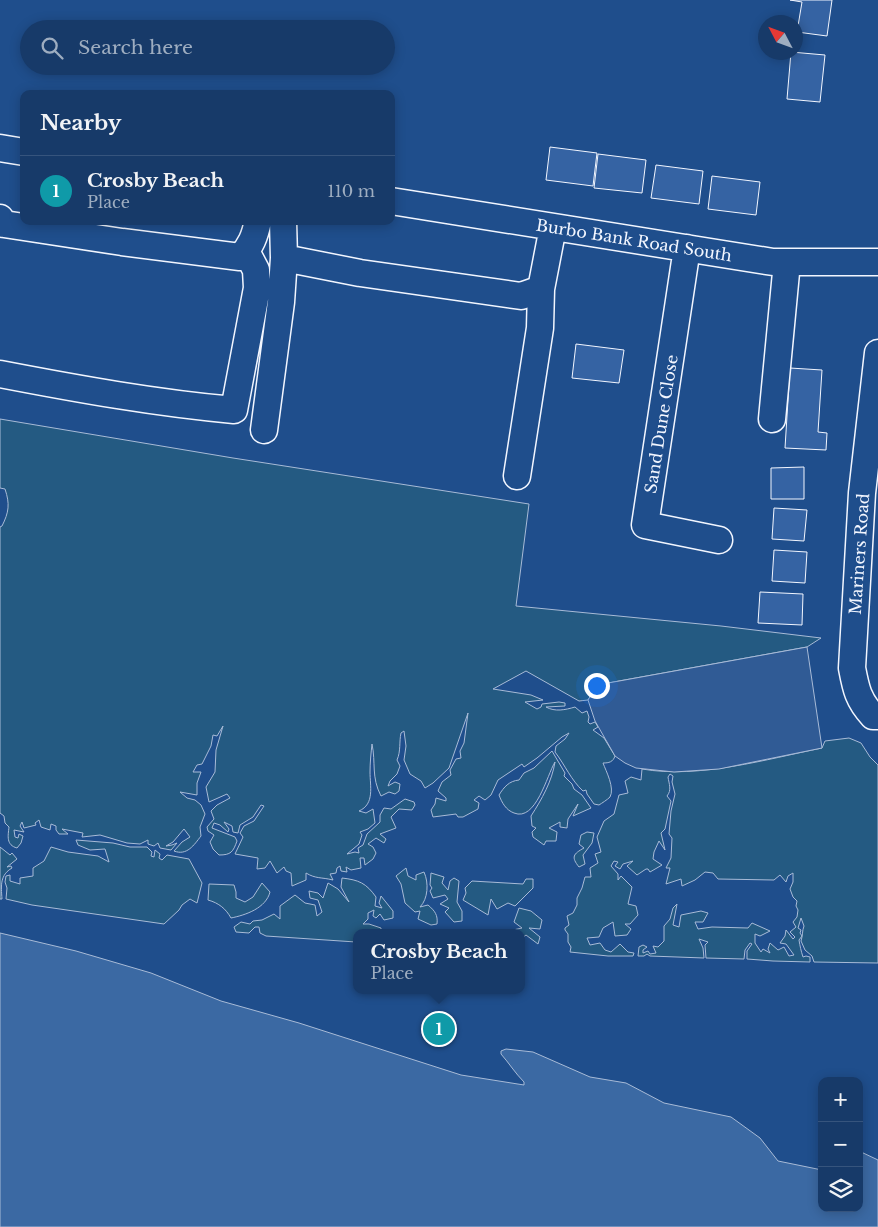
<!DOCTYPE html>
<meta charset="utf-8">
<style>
:root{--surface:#173a69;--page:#244571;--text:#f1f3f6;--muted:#9eadc0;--line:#36547d;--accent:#8c9099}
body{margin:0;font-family:"Libre Baskerville",serif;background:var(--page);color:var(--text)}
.controls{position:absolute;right:15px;bottom:15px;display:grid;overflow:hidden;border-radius:10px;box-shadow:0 2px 12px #0003}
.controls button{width:45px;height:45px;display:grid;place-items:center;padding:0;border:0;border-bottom:1px solid var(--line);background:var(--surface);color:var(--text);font:25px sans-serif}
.compass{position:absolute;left:758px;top:15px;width:45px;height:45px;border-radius:50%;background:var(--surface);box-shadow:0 2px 12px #0003;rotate:311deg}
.you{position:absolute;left:596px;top:685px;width:18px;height:18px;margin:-12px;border:4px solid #fff;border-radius:50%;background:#1a73e8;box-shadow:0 0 0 8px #1a73e833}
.badge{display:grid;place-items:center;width:32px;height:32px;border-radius:50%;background:var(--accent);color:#fff;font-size:16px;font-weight:700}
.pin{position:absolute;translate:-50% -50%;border:2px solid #fff;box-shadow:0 1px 5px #0006}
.popup{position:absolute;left:353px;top:929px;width:172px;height:65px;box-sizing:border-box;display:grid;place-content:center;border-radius:10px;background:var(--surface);filter:drop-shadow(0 1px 4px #0005);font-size:16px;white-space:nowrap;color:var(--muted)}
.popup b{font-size:19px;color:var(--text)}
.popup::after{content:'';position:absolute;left:50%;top:100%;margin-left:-10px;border:10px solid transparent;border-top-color:var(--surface)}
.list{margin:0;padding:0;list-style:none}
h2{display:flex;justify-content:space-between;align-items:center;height:65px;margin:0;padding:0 20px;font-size:21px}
h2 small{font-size:16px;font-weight:400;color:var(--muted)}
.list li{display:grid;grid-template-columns:32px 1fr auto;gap:15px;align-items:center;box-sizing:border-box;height:70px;padding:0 20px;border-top:1px solid var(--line)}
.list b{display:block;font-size:19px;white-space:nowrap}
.list p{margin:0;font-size:16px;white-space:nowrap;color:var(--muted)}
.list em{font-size:16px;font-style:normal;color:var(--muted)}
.icon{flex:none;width:28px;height:28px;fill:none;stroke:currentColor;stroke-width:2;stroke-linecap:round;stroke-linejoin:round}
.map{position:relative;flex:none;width:878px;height:1227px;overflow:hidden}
.search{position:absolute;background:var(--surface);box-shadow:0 2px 12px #0003;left:20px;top:20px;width:375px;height:55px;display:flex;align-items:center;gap:12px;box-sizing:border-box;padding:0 18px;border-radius:28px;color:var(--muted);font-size:19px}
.panel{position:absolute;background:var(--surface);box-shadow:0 2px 12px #0003;left:20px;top:90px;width:375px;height:135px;border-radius:10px}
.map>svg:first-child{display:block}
.green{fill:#245a82;stroke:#a8bbd7}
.parking{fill:#305b95;stroke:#a8bbd7}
.water{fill:#3b69a3;stroke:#a8bbd7}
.building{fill:#3563a3;stroke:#f2f6ff}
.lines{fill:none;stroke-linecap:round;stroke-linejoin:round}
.minor-casing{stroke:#f2f6ff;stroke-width:29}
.minor{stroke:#1f4e8c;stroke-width:26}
.labels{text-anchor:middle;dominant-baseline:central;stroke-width:4;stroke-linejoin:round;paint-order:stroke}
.street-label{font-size:16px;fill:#f2f6ff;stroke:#1f4e8c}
</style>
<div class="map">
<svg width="878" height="1227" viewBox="0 0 878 1227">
<rect width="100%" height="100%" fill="#1f4e8c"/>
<path class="green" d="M0,419L233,458L529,504L516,606L721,626L821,638L807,647L597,685L588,700L579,701L526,671L493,689L531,695L543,700L525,702L537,709L541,707L542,704L559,702L565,703V706L546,707C555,712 565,710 575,707L582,713L587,711L589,717L588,722L590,724L595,722L598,727L593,730L604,738L615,756C613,762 609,763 603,763C606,771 615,788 610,797C607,800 602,803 599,805L594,804L587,794L586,790L583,791C571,780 565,765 555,752L556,746L565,739L569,733L562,737L537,758L524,767L522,764L498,780L491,795L485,800L479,796L474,800L479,803L478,809L463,817H458L456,814L433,817L431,810L435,804L436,798L446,801V798L438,791L442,782L451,775L450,770L456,759L461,758L460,751L464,743L468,713L449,768L433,783L425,788L421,781L410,774L404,760L406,746L404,731L401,733C399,742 401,751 397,760L400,766L397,774L390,781L388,786L395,782L400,784L399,791L395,794L389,792L381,796C371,777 376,763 372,744C371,753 370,763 370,772C370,786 375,804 359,811L366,813L373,809L375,823L368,829L360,832L362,835L359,844L347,854L355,852L359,853L358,848L363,845L367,834L380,822V815L384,808L391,809L405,799L414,802L415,805L412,810L399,809L391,817L396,828L380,834L386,839L384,843L376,838L368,844L373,847L376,853L373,859L365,865L364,858H360L361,868L351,870L346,867L347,872L341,871L340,866L337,868L336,873L330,874L333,880C321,877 316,879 306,873V880L292,886L291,873L286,871L284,867L277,873L270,861L265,868L257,869L258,858L235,854L243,837L240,833L244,826L254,821L264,806L261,805L253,817L240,825L238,833L233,832L232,826L224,822L229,829L228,832L220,825L214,823L212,828L235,837L237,841C233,852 231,855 219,855L213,849L210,842L214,835L208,831L207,827L214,819L211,811L217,805L230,798L227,794L209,802L206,787L215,772L216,750L223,726L217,736L213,735L211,746L202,764L197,765L193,772H201L197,783V795L180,792L187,798L195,800L201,805L205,814L200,827L201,836C194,845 187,856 174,851L182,842L190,837L184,829L173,842L166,846L172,845L177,843L171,850L160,848L158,843L154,846L148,844V840L140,844L127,843L100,835L82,837L83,833L62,829L68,834H59L56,830V826L51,824L50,830L41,827L39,820L35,823L36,825L24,828L22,822L20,826L24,832L14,830L15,837L18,838L19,834L23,836L21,843L17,848C6,845 8,836 9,827L5,823L4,816L0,813V527L2,526C9,512 10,504 5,489L0,488Z
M849,738L861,743L870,757L878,765V963L814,962L812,956L805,950L801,941C803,935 802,931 804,926L801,918L798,928L801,930L800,933L802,936L799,940C800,946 801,951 803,957L806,956L810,957V962L773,961L747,959V951L752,944L750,943L745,950L744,959L706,958L705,945L708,942L699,939L703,948L704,958L650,956L647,954L644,956H638L639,947L643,945L647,947L643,950V953L648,951L650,954L656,953L653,946L658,947L664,941V926L670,919L673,908L677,904L673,925L679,927L681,915L701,911L708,913L703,922H695L698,929L712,927L748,928L752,923L770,931L760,936L755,934V943L761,952L763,949L770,953L768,949L770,943L778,950L784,947L789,956L794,955L786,944L780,943L785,936L786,930L793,939L795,937L790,932L796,927L793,922L797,917L798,910L796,906L797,901L793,897L790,889L793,882V873L788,876L786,882L780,875L774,880L718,879L713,873L705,872L695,880L682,886L681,879L666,884L670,868H666L671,858L672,838L669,834L671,811L675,794L672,782L673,776L670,774L668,777C669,784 672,790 667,796L671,801L665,829L661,833L665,850L659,841L654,852L653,859L662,865L650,872L648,869H646L637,875L627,866L633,861L623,864L620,869L615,866L618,862L614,861L611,866L618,874V880L621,876L632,887L628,904L636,906L638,915L630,924H625L631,929L627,935L615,936L613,922L603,928L599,937L587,938L590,945L600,943L605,950L611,952L620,944L628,952L634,953L633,956H608L570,952L571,947L568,942V934L565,930V928L569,925L567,916L573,913L577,905V898L582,888L585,877H591L590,868L598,863L595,854L601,852L597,837L604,821L614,814L619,795L628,793L625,781L631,777L641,780L642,769C699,779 767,759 822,748L825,741Z
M552,751L565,773L564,776L572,784L574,789L582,795L591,808L573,816L578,804L568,819L567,828L560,827V822L549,828L557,832L556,841H546L544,845L533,837L532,832L536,828L532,826L531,816C542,799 552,781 555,762C547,775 536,822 514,813C506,810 502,803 499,795C504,787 509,781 519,780L524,773L534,768Z
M587,832L594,833L592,843L583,855L585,864L579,867C571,857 573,854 584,848L579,844L581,835Z
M76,840L113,843L130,847H147L152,852L151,856L154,857L155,850L160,854L159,858L162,860L167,855L189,859L202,883L197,903L190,899L182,905L179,910L164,924L32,905L6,899L7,888L5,882L6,876L10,875V881L20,884V878L33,876V868L44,861L51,847L68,852L98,856L109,862L105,849L90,850L78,845Z
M0,847L10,855L12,853L17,859L7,867L11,866L12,868C0,875 1,885 2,899H0Z
M406,868L408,876L416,880V875L424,872C429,883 428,899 420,907L428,905C435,911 438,915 437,924L431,925L418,919L420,911L415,912L405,903L401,884L396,876Z
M431,873L444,877L442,883L448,890L450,881L454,878L459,881L457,902L462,911V921L454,922L445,912L449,908L440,904L448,899L445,895L433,898L430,891L432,888L430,885Z
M342,878C359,880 366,883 376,897L375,906L382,908L379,903L381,896L393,911V918L384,920L380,914L376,918L373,916L374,910L368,913V919L363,924H369L381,928V933H356V942L266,936L260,933L259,927H255L249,933L236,932L234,927L241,922L250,924L253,921L262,920L274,914L280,919V906L295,895L305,903L315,905L317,916L322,912L318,900L310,898L309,891L318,893L323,898L328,883L338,889L349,902L341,887Z
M526,879H533V888L515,906L508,903L497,909L491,899L488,915L463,900L466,893L465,888L472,881L523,884Z
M262,883L270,892C266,908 246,915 231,918C226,909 219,903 208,900L209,884L234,885L236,892V898L245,902L253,897Z
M519,908L531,911L542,920L540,929L529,928L540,937L538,944L526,935L522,938V933H514L513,930L522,928L514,922Z"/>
<path class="parking" d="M807,647L822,748L719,769L674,772L636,768L625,763L615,756L595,721L588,700L597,685Z"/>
<path class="water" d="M0,933L76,951L151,973L221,1001L299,1023L461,1075L524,1085V1082C515,1073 509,1063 501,1054V1051L506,1049L533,1052L590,1077L626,1083L664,1103L731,1117L760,1138L778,1161L822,1170V1208H859V1151L878,1160V1227H0Z"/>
<path class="building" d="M790,0H832L827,36L797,32L802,2Z
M791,52L825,55L820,102L787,99Z
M550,147L597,153L593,186L546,180Z
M598,154L646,160L642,193L594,188Z
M656,165L703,171L699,204L651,198Z
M712,176L760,182L756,215L708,209Z
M576,344L624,350L619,383L572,378Z
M790,368L822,370L818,432L827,433L826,450L785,448Z
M804,467V499H771V468Z
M774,508L807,510L804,541L772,539Z
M774,550L807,552L805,583L772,581Z
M760,592L803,594L802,625L758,623Z"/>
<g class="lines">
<g class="minor-casing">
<path id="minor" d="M0,148L24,152
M391,201L773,262H878
M0,218L4,224L122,242L240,257C251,247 255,235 258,221
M283,221L284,258L360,273L521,296L541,289L553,227
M687,248L645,525L719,540
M878,353L862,493L852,668C856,689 858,700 873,716H878
M0,374C78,389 156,403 234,410L257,288L256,270L246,251
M772,419L787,262
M264,430L281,302L284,258
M517,476L540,328L541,289"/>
</g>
<use href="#minor" class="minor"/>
</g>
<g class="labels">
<g class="street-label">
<text transform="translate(634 240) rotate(9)">Burbo Bank Road South</text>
<text transform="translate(661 424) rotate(-81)">Sand Dune Close</text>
<text transform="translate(859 554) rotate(-86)">Mariners Road</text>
</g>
</g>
</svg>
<div class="controls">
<button>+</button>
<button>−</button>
<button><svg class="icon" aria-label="layers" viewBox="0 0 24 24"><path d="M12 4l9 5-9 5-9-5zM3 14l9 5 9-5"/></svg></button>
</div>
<svg class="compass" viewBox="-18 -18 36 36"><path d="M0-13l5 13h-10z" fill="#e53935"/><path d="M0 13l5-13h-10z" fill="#9eadc0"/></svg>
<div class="you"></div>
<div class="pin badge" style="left:439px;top:1029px;background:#0f9aa8">1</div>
<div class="popup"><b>Crosby Beach</b>Place</div>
<div class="search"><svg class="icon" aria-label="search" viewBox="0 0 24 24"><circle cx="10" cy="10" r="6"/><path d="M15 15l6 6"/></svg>Search here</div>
<section class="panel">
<h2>Nearby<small></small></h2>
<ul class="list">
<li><span class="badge" style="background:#0f9aa8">1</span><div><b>Crosby Beach</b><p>Place</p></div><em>110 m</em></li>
</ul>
</section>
</div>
